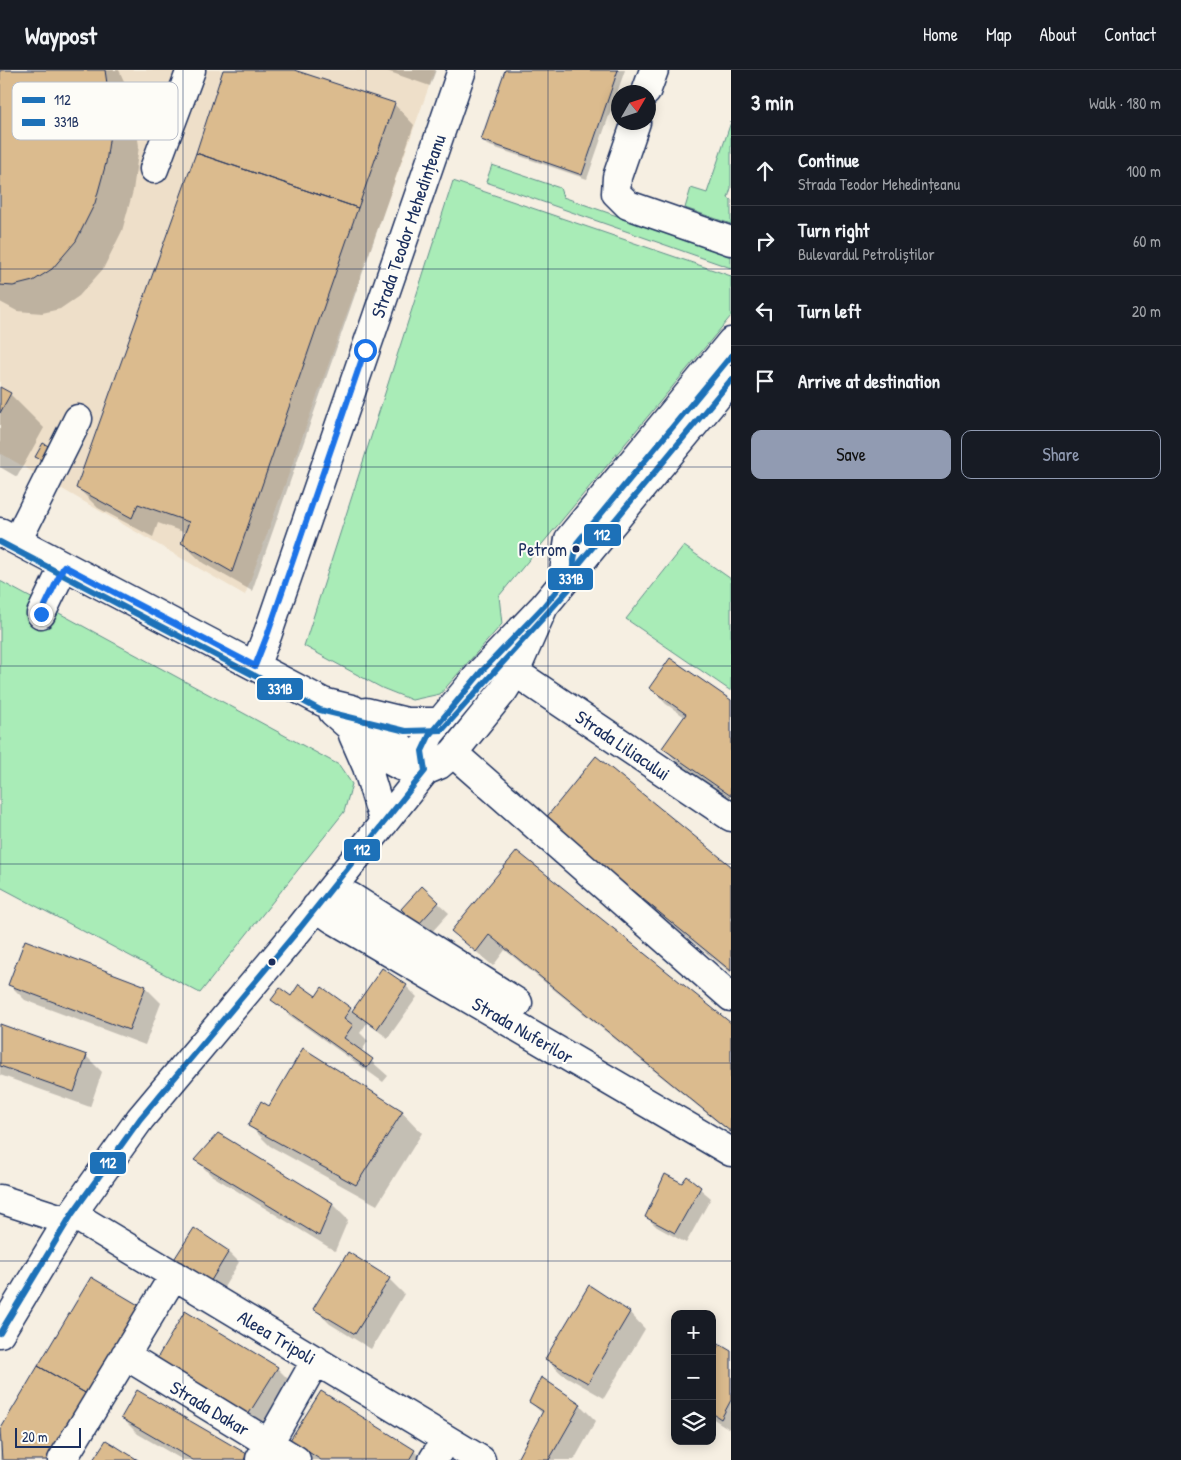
<!DOCTYPE html>
<meta charset="utf-8">
<style>
:root{--surface:#171b24;--page:#242831;--text:#f1f3f6;--muted:#9ea1a6;--line:#363941;--accent:#919bb2}
body{margin:0;font-family:"Patrick Hand",sans-serif;background:var(--page);color:var(--text)}
.controls{position:absolute;right:15px;bottom:15px;display:grid;overflow:hidden;border-radius:10px;box-shadow:0 2px 12px #0003}
.controls button{width:45px;height:45px;display:grid;place-items:center;padding:0;border:0;border-bottom:1px solid var(--line);background:var(--surface);color:var(--text);font:25px sans-serif}
.compass{position:absolute;left:611px;top:15px;width:45px;height:45px;border-radius:50%;background:var(--surface);box-shadow:0 2px 12px #0003;rotate:51deg}
.scale{position:absolute;left:15px;bottom:12px;width:66px;box-sizing:border-box;padding-left:5px;border:2px solid #1b2f5e;border-top:0;font-size:14px;line-height:18px;white-space:nowrap;color:#1b2f5e;-webkit-text-stroke:4px #fdfcf7;paint-order:stroke}
.stop{position:absolute;width:15px;height:15px;margin:-11px;border:4px solid #1a73e8;border-radius:50%;background:#fff}
.stop.end{background:#1a73e8;border-color:#fff;box-shadow:0 1px 5px #0008}
.list{margin:0;padding:0;list-style:none}
h2{display:flex;justify-content:space-between;align-items:center;height:65px;margin:0;padding:0 20px;font-size:21px}
h2 small{font-size:16px;font-weight:400;color:var(--muted)}
.list li{display:grid;grid-template-columns:32px 1fr auto;gap:15px;align-items:center;box-sizing:border-box;height:70px;padding:0 20px;border-top:1px solid var(--line)}
.list b{display:block;font-size:19px;white-space:nowrap}
.list p{margin:0;font-size:16px;white-space:nowrap;color:var(--muted)}
.list em{font-size:16px;font-style:normal;color:var(--muted)}
.actions{display:flex;gap:10px;padding:15px 20px}
.actions a{flex:1;padding:11px 0;border:1px solid var(--accent);border-radius:10px;text-align:center;font-size:18px;color:var(--accent)}
.actions .main{background:var(--accent);color:#111}
.icon{flex:none;width:28px;height:28px;fill:none;stroke:currentColor;stroke-width:2;stroke-linecap:round;stroke-linejoin:round}
.map{position:relative;flex:none;width:731px;height:1390px;overflow:hidden}
header{display:flex;align-items:center;gap:30px;box-sizing:border-box;height:70px;padding:0 25px;background:var(--surface);border-bottom:1px solid var(--line)}
header strong{font-size:24px}
nav{display:flex;gap:28px;margin-inline-start:auto;font-size:18px}
main{display:flex}
aside{flex:1;background:var(--surface)}
.map>svg:first-child{display:block}
.built{fill:#eedfc9}
.green{fill:#a9ecb7;stroke:#628e8a}
.shadow{fill:#0003}
.building{fill:#dbbb8e;stroke:#1b2f5e}
.lines{fill:none;stroke-linecap:round;stroke-linejoin:round}
.minor-casing{stroke:#1b2f5e;stroke-width:31}
.minor{stroke:#fdfcf7;stroke-width:28}
.bus-1-casing{stroke:#fdfcf7;stroke-width:10}
.bus-2-casing{stroke:#fdfcf7;stroke-width:10}
.bus-1{stroke:#1d71b8;stroke-width:6}
.bus-2{stroke:#1d71b8;stroke-width:6}
.route{stroke:#1a73e8;stroke-width:6}
.grid{fill:none;stroke:#1b2f5e;stroke-width:1;stroke-opacity:0.55}
.bus-dot{fill:#1b2f5e;stroke:#fdfcf7;stroke-width:2}
.labels{text-anchor:middle;dominant-baseline:central;stroke-width:4;stroke-linejoin:round;paint-order:stroke}
.bus-label{font-size:18px;fill:#1b2f5e;stroke:#fdfcf7;text-anchor:end}
.street-label{font-size:19px;fill:#1b2f5e;stroke:#fdfcf7}
.key{fill:#fdfcf7;stroke:#b9bec9;stroke-width:1}
.key-label{font-size:14px;fill:#1b2f5e}
.line-badge{stroke:#fdfcf7;stroke-width:2}
.badge-label{font-size:14px;text-anchor:middle;font-weight:bold;fill:#fff}
</style>
<header>
<strong>Waypost</strong>
<nav><a>Home</a><a>Map</a><a>About</a><a>Contact</a></nav>
</header>
<main>
<div class="map">
<svg width="731" height="1390" viewBox="0 0 731 1390">
<rect width="100%" height="100%" fill="#f6efe2"/>
<filter id="ink" filterUnits="userSpaceOnUse"><feTurbulence type="fractalNoise" baseFrequency=".02" numOctaves="2"/><feDisplacementMap in="SourceGraphic" scale="10" xChannelSelector="R" yChannelSelector="G"/><feConvolveMatrix kernelMatrix="1 2 1 2 8 2 1 2 1" color-interpolation-filters="sRGB"/></filter>
<g filter="url(#ink)">
<path class="built" d="M0,0H435L245,525L0,383Z"/>
<path class="green" d="M731,52V118L728,128L731,130V154L685,138L691,118L707,123Z
M492,95L560,118L563,127L731,186V198L486,112Z
M453,111L731,206V246L499,526L502,554L440,624L412,630L382,618L304,576Z
M684,476L731,509V621L626,549Z
M0,511L339,695L352,714L344,742L200,923L0,817Z"/>
<path class="shadow" d="M0,0H119L132,29L139,76L133,121L122,161L103,199L79,226L60,239L42,243L17,241L0,232Z
M224,0H291L394,34L414,55L252,521L203,493L182,473L186,463L158,453L153,467L98,438L77,417L197,83Z
M384,0H436L430,16Z
M506,0H625L587,109L487,75L482,70Z
M0,319L10,324L44,358L17,407L0,397Z
M651,618L731,632V729L679,694L664,678L685,647L666,634Z
M562,765L731,797V903Z
M518,783L731,955V1063L505,880L493,896L452,861Z
M422,818L449,843L430,864L413,850Z
M382,900L406,916L417,927L388,968L367,953L360,963L368,971L361,982L388,1006L383,1012L289,945L273,930L316,928L322,919L353,942Z
M10,915L145,917L161,933L145,975L25,930Z
M0,956L86,986L102,1002L90,1037L0,1005Z
M304,979L402,1042L422,1063L377,1135L270,1076L250,1056L270,1038Z
M196,1090L332,1134L348,1150L335,1181L211,1105Z
M687,1108L711,1128L686,1173L657,1157L646,1147L683,1115Z
M195,1160L229,1182L239,1192L220,1224L186,1202Z
M92,1209L139,1237L159,1257L80,1390H0V1363Z
M389,1209L404,1224L371,1279L330,1254L315,1239Z
M589,1217L630,1243L645,1259L604,1328L562,1304L546,1289Z
M731,1282V1360L712,1348V1289Z
M277,1298L297,1318L269,1365L178,1310Z
M530,1332L580,1335L596,1351L574,1390H520L543,1344Z
M122,1348L246,1385L252,1390H183L138,1364Z
M291,1370L414,1381L423,1390H311Z"/>
<path class="building" d="M0,0H105L112,48L106,93L95,133L76,171L52,199L33,211L13,216L0,215Z
M223,0H294L395,33L358,138L196,83Z
M505,0H618L582,105L481,70Z
M196,83L358,138L232,502L181,473L189,452L138,434L132,448L76,418Z
M0,317L11,323L0,343Z
M43,373L52,378L44,391L35,387Z
M670,588L731,630V726L662,678L686,644L649,618Z
M596,686L731,796V901L545,749Z
M517,781L731,953V1062L489,865L476,882L451,861Z
M422,816L439,832L418,855L401,839Z
M25,870L146,916L129,960L8,915Z
M382,898L407,915L377,959L352,941Z
M299,914L316,926L322,917L351,938L344,948L353,955L344,968L373,989L367,998L271,930L280,918L291,926Z
M0,954L87,985L74,1022L0,996Z
M303,978L403,1041L356,1115L248,1056L261,1031L269,1036Z
M218,1063L333,1133L319,1166L194,1090Z
M665,1104L682,1113L687,1106L701,1117L675,1163L645,1147Z
M194,1158L229,1181L209,1214L173,1191Z
M348,1182L390,1208L355,1264L313,1239Z
M91,1207L140,1236L87,1324L38,1296Z
M589,1215L630,1242L588,1313L545,1289Z
M185,1241L278,1297L248,1345L156,1290Z
M719,1274L731,1281V1330L721,1349L712,1343V1287Z
M38,1296L87,1324L48,1390H2L0,1360Z
M541,1307L581,1334L549,1390H519L517,1389L543,1341L529,1332Z
M137,1320L247,1384L244,1390H193L121,1348Z
M321,1321L415,1380L409,1390H321L290,1370Z
M106,1370L138,1390H93Z"/>
<g class="lines">
<g class="minor-casing">
<path id="minor" d="M646,22L654,0
M636,52L617,107L616,123L628,135L731,171
M154,99L191,0
M0,462L323,632L352,639L381,657L425,701
M17,471L78,349
M562,514L569,469L731,272
M41,544L64,496
M255,596L268,563L462,0
M515,602L731,747
M333,642L385,688L400,696L423,701
M366,642L407,652H440
M353,665L367,697L384,753
M453,683L731,927
M425,701L422,681L430,664L482,601L544,536L731,310
M316,837L333,849L731,1082
M333,849L351,827L518,933
M0,1129L68,1151
M72,1144L481,1390
M0,1263L72,1144L140,1049L300,858L425,701L439,695L453,683L504,620L515,602L544,536
M125,1285L296,1390
M260,1389L316,1290
M62,1390L174,1205
M433,1390L446,1369"/>
</g>
<use href="#minor" class="minor"/>
<g class="bus-1-casing">
<path id="bus-1" d="M0,1263L72,1144L140,1049L300,858L425,701L422,681L430,664L482,601L544,536L731,310"/>
</g>
<g class="bus-2-casing">
<path id="bus-2" d="M0,472L320,640L406,661L442,660L569,519L577,473L731,286"/>
</g>
<use href="#bus-1" class="bus-1"/>
<use href="#bus-2" class="bus-2"/>
</g>
</g>
<g class="lines" filter="url(#ink)">
<path class="route" d="M41,544L64,496L255,596L268,563L365,280"/>
</g>
<path class="grid" d="M183,0V1390M366,0V1390M548,0V1390M0,199H731M0,397H731M0,596H731M0,794H731M0,993H731M0,1191H731"/>
<g class="bus-dot">
<circle cx="576" cy="479" r="4.5"/>
<circle cx="272" cy="892" r="4.5"/>
</g>
<g class="labels">
<g class="bus-label">
<text x="567" y="479">Petrom</text>
</g>
<g class="street-label">
<text transform="translate(408 156) rotate(-71)">Strada Teodor Mehedințeanu</text>
<text transform="translate(623 675) rotate(34)">Strada Liliacului</text>
<text transform="translate(523 960) rotate(30)">Strada Nuferilor</text>
<text transform="translate(277 1267) rotate(31)">Aleea Tripoli</text>
<text transform="translate(210 1338) rotate(31)">Strada Dakar</text>
</g>
</g>
<rect x="12" y="12" width="166" height="58" rx="8" class="key"/>
<rect x="22" y="27" width="23" height="6" fill="#1d71b8"/>
<rect x="22" y="49" width="23" height="7" fill="#1d71b8"/>
<g class="key-label">
<text x="54" y="35">112</text>
<text x="54" y="57">331B</text>
</g>
<g class="line-badge">
<rect x="583" y="453" width="39" height="24" rx="5" fill="#1d71b8"/>
<rect x="547" y="497" width="47" height="24" rx="5" fill="#1d71b8"/>
<rect x="256" y="607" width="48" height="24" rx="5" fill="#1d71b8"/>
<rect x="343" y="768" width="38" height="24" rx="5" fill="#1d71b8"/>
<rect x="89" y="1081" width="38" height="24" rx="5" fill="#1d71b8"/>
</g>
<g class="badge-label">
<text x="602" y="470">112</text>
<text x="571" y="514">331B</text>
<text x="280" y="624">331B</text>
<text x="362" y="785">112</text>
<text x="108" y="1098">112</text>
</g>
</svg>
<div class="controls">
<button>+</button>
<button>−</button>
<button><svg class="icon" aria-label="layers" viewBox="0 0 24 24"><path d="M12 4l9 5-9 5-9-5zM3 14l9 5 9-5"/></svg></button>
</div>
<svg class="compass" viewBox="-18 -18 36 36"><path d="M0-13l5 13h-10z" fill="#e53935"/><path d="M0 13l5-13h-10z" fill="#9ea1a6"/></svg>
<div class="scale">20 m</div>
<div class="stop" style="left:365px;top:280px"></div>
<div class="stop end" style="left:41px;top:544px"></div>
</div>
<aside>
<h2>3 min<small>Walk · 180 m</small></h2>
<ul class="list">
<li><svg class="icon" aria-label="ahead" viewBox="0 0 24 24"><path d="M12 20V5M6 11l6-6 6 6"/></svg><div><b>Continue</b><p>Strada Teodor Mehedințeanu</p></div><em>100 m</em></li>
<li><svg class="icon" aria-label="right" viewBox="0 0 24 24"><path d="M7 20v-9h11M14 6l5 5-5 5"/></svg><div><b>Turn right</b><p>Bulevardul Petroliștilor</p></div><em>60 m</em></li>
<li><svg class="icon" aria-label="left" viewBox="0 0 24 24"><path d="M17 20v-9H6M10 6l-5 5 5 5"/></svg><div><b>Turn left</b></div><em>20 m</em></li>
<li><svg class="icon" aria-label="arrive" viewBox="0 0 24 24"><path d="M6 21V4h12l-3 4 3 4H6"/></svg><div><b>Arrive at destination</b></div></li>
</ul>
<div class="actions"><a class="main">Save</a><a>Share</a></div>
</aside>
</main>
